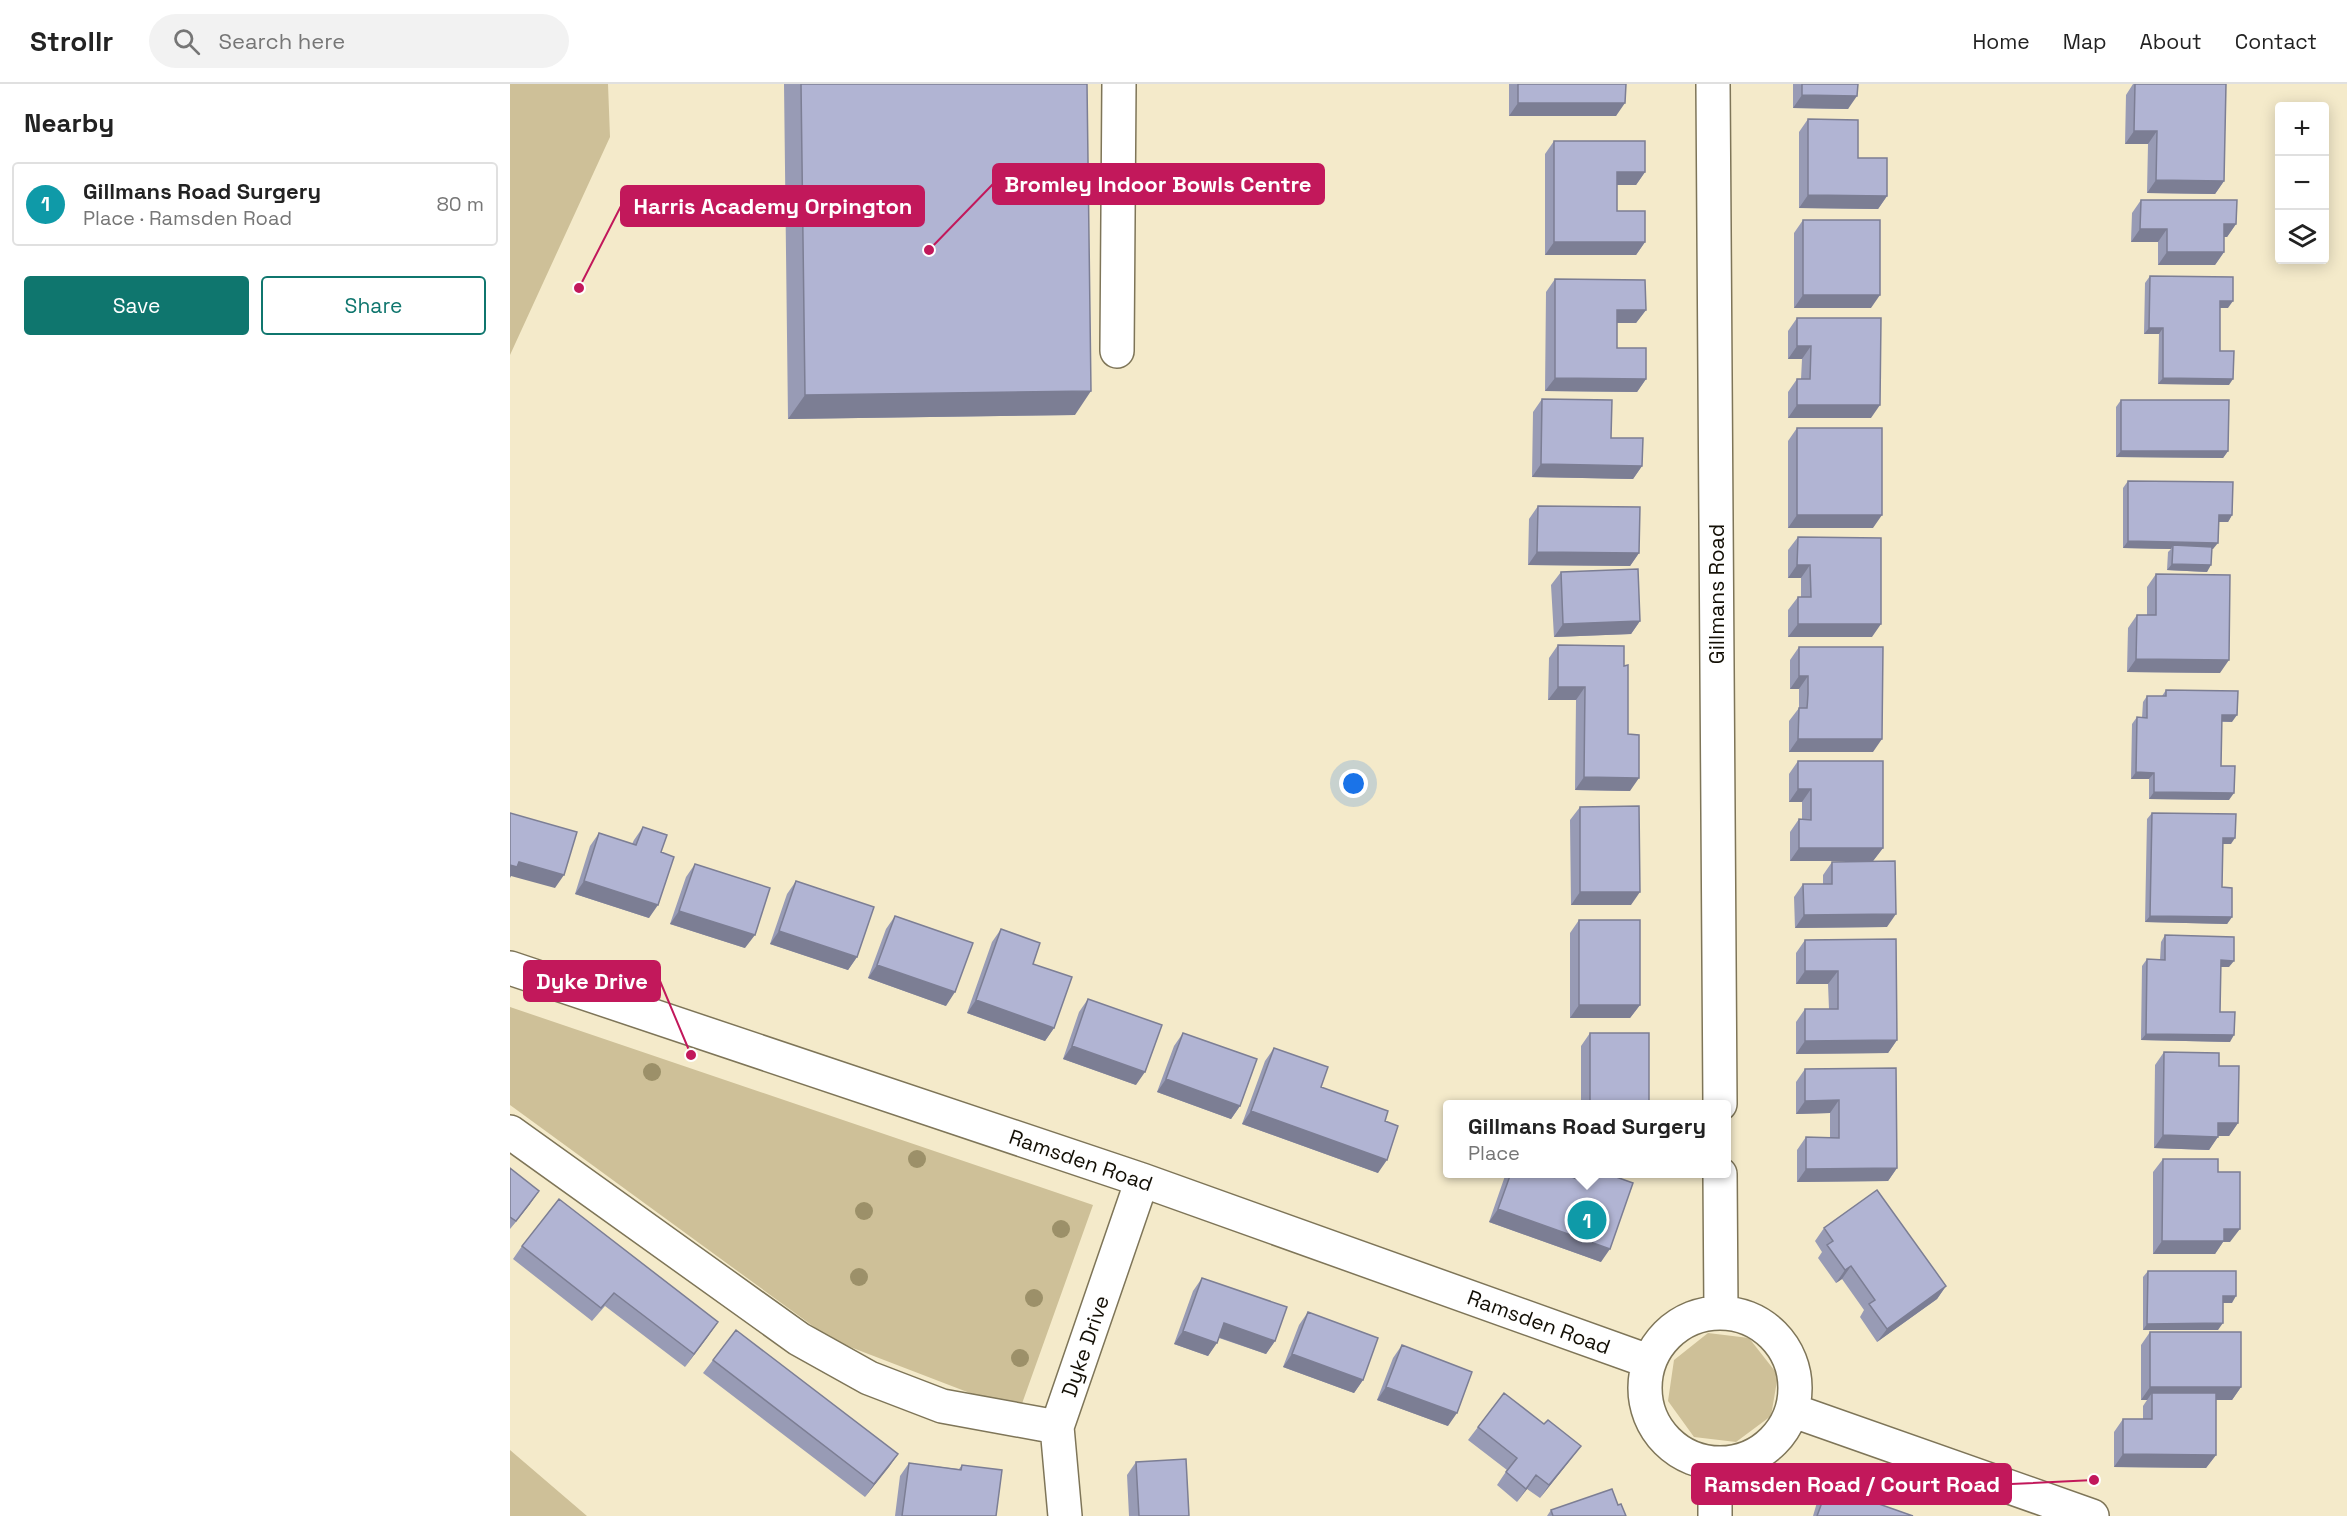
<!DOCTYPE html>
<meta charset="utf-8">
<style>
:root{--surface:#fff;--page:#f2f2f2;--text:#222;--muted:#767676;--line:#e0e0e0;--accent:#0f766e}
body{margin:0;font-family:"Space Grotesk",sans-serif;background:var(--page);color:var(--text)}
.controls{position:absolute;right:18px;top:18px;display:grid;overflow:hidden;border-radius:6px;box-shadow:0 3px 15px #0003}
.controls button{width:54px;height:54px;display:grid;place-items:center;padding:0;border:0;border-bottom:2px solid var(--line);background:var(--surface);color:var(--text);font:30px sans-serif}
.you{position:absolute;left:844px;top:700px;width:21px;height:21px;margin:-15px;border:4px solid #fff;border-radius:50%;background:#1a73e8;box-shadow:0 0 0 9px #1a73e833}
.badge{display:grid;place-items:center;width:39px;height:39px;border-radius:50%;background:var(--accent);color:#fff;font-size:20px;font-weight:700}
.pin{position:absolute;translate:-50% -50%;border:3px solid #fff;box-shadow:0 2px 6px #0006}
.popup{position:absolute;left:933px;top:1016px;width:288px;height:78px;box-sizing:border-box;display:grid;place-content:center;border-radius:6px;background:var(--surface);filter:drop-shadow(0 2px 4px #0005);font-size:20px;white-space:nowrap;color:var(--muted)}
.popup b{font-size:22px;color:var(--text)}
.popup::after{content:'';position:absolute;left:50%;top:100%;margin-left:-12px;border:12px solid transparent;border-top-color:var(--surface)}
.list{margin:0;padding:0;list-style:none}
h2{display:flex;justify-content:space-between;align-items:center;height:78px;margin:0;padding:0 24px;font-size:26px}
h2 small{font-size:20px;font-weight:400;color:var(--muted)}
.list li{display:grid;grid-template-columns:39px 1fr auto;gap:18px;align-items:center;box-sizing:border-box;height:84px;margin:0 12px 12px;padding:0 12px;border:2px solid var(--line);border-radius:6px}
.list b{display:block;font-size:22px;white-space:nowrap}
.list p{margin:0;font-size:20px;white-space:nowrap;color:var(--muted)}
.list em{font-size:20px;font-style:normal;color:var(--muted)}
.actions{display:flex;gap:12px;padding:18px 24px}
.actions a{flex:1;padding:14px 0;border:2px solid var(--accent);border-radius:6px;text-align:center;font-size:21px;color:var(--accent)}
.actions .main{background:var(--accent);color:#fff}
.icon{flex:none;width:33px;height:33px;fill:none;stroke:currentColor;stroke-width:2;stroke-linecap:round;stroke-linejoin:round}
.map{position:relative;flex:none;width:1837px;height:1432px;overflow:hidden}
header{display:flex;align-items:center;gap:36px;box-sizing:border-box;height:84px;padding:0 30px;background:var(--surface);border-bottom:2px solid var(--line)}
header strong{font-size:28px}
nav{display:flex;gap:33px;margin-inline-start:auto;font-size:21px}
.search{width:420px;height:54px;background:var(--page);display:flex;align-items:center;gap:15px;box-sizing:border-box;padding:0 21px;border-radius:33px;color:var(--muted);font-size:22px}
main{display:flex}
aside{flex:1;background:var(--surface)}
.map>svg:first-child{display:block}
.green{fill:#cec098}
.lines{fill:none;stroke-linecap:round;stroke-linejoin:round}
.minor-casing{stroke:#7e7558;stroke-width:36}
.minor{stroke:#fff;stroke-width:33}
.tree{fill:#9c9069}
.wall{fill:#989bb5}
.shaded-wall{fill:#7c7e94}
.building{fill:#b1b4d3;stroke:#7c7e94;stroke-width:1.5}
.labels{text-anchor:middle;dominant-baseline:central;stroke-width:5;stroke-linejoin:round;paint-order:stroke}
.street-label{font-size:21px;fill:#130f05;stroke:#fff}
.leader{fill:none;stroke:#c2185b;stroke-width:2}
.callout-dot{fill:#c2185b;stroke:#fff;stroke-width:2}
.callout{fill:#c2185b;stroke:#c2185b;stroke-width:2}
.callout-label{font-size:22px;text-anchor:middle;font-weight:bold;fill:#fff}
</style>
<header>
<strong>Strollr</strong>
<div class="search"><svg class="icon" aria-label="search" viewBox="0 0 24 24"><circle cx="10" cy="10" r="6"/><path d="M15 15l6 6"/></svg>Search here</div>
<nav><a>Home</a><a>Map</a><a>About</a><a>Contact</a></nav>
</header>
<main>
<aside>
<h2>Nearby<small></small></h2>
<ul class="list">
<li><span class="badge" style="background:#0f9aa8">1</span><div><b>Gillmans Road Surgery</b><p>Place · Ramsden Road</p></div><em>80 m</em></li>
</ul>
<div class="actions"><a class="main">Save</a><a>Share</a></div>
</aside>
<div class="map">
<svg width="1837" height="1432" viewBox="0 0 1837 1432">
<rect width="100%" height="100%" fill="#f4eaca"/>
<path class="green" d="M0,0H98L100,53L0,271Z
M0,923L583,1121L509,1328L322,1256L0,1021Z
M1198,1249L1239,1254L1268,1291L1261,1332L1226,1358L1184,1353L1158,1317L1164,1276Z
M0,1366L77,1432H0Z"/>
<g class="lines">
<g class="minor-casing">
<path id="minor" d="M1203,0L1210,1020
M607,267L609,0
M0,884L632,1096L1138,1277
M0,1048L289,1255L359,1294L432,1322L547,1343
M1210,1090L1211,1227
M1135 1304a75 75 0 1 1 150 0a75 75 0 1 1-150 0Z
M1284,1327L1582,1432
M1205,1381V1432
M555,1432L547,1343L632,1096"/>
</g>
<use href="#minor" class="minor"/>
</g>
<g class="tree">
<circle cx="142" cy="988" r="9"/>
<circle cx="407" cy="1075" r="9"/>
<circle cx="354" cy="1127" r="9"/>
<circle cx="551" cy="1145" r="9"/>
<circle cx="349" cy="1193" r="9"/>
<circle cx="524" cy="1214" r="9"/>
<circle cx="510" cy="1274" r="9"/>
</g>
<path class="wall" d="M274,0H577L565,331L278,335Z
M999,0H1116L1106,32H999Z
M1283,0H1348L1338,25L1283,24Z
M1623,0H1716L1714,97L1705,110L1637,109L1638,60H1615L1616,11Z
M1298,35L1348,74L1377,112L1368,125L1289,124V48Z
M1044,57L1135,88L1126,101H1107V127L1135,158L1126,171H1035V70Z
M1631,116L1726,140L1717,153H1714V168L1705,181H1648V158H1621L1622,129Z
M1293,136L1361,224H1284V149Z
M1640,192L1718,224H1710V267L1719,301L1648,300L1649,250H1634L1635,199Z
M1045,195L1136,226L1126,239H1107V264L1136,295L1127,308L1035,307L1036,208Z
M1287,234L1361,334H1278V308L1287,295H1291L1292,275H1278V247Z
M1032,315L1101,354L1132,382L1123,395L1022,393L1023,328Z
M1611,316L1718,367L1713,374L1606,373V323Z
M1287,344L1363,444H1278V357Z
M1618,397L1722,431L1718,438H1708L1703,465H1702L1697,488L1657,486L1658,468L1661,465L1613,464V404Z
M1028,422L1129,469L1120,482L1018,481L1019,435Z
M1288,453L1362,553H1278V526L1288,513H1291V494H1278V466Z
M1051,488L1130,537L1121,550L1044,553L1041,501Z
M1646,490L1710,589L1617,588L1618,544L1627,531H1637V503Z
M1048,561L1114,582L1120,707L1065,706L1066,616H1038L1039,574Z
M1289,563L1363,668H1279V637L1289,624V605H1280V576Z
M1656,606L1722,638H1712L1711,682L1719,716L1639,715V695H1621L1622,640L1627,633L1632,634L1633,618L1637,612H1652Z
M1288,677L1373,764L1363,777H1280V748L1289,735H1292V718H1279V690Z
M1070,723L1121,821H1061L1060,736Z
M1642,729L1721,760H1713L1712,803L1722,833L1717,840L1635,838L1637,735Z
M133,743L151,768L139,834L65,810L80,762L89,749L122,760L124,756Z
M1322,778L1377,843L1285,844L1284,813L1293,800H1313V791Z
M185,780L235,864L160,840L176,793Z
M286,797L347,873L338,886L260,860L277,810Z
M385,832L436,922L358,894L376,845Z
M1069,836L1130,921L1120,934H1060V849Z
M491,845L523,880L544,944L535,957L457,929L482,858Z
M1655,851L1719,883H1711L1710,928L1720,958L1631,956L1632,882L1637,875L1650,876L1651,858Z
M1386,855L1387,956L1378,969L1286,970V938L1295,925H1319L1318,900H1286V869L1295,856Z
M578,915L626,1001L553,975L569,928Z
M673,949L730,1022L721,1035L647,1008L664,962Z
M1080,949L1139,1020H1071V962Z
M764,964L811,1003L875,1037L868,1089L732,1040L755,977Z
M1654,968L1709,982L1728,1039L1719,1052H1708L1699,1066L1644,1064L1645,981Z
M1386,984L1387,1084L1378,1097L1287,1098V1066L1296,1053L1320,1054V1029L1286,1030V998L1295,985Z
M1653,1075L1708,1088L1720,1158H1713L1705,1170H1643V1088Z
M0,1084L20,1120L0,1145Z
M996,1089H1051L1063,1094L1065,1089H1095L1091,1178L979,1138Z
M1314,1144L1436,1202L1427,1215L1367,1258L1350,1233L1354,1226L1332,1195L1326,1199L1308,1174L1312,1168L1305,1157Z
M12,1162L199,1251L175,1283L95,1222L82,1237L3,1175Z
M1638,1187L1722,1219H1713L1708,1246H1633V1193Z
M692,1194L765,1257L756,1270L709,1254L698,1272L664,1260L683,1207Z
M798,1228L853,1296L844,1309L773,1283L789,1241Z
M1640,1248L1731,1303L1722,1316H1706V1371L1696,1384L1604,1383V1348L1613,1335H1633V1322L1637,1316H1631V1261Z
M892,1261L938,1342L867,1316L883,1274Z
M203,1276L388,1370L355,1413L193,1289Z
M968,1343L1061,1375L1030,1414L1017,1405L1007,1418L987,1401L997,1386L958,1356Z
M626,1378L679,1432H619L617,1391Z
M399,1379L449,1385L452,1381L486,1432H385L390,1392Z
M1318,1402L1403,1432H1303L1308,1415Z
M1108,1421L1116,1432H1037L1041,1426Z"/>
<path class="shaded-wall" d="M1292,11L1347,12L1338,25L1283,24Z
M1008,19H1115L1106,32H999Z
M1624,47H1647L1638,60H1615Z
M1107,88H1135L1126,101H1098Z
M1646,96L1714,97L1705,110L1637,109Z
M1298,111L1377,112L1368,125L1289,124Z
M1714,140H1726L1717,153H1705Z
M1630,145H1657L1648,158H1621Z
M1044,158H1135L1126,171H1035Z
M1657,168H1714L1705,181H1648Z
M1293,211H1370L1361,224H1284Z
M1710,217H1723L1718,224H1706Z
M1107,226H1136L1126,239H1098Z
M1639,244H1653L1649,250H1634Z
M1287,262H1301L1292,275H1278Z
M1045,294L1136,295L1127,308L1035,307Z
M1653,294L1723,295L1719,301L1648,300Z
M581,307L565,331L278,335L295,311Z
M1287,321H1370L1361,334H1278Z
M1611,367H1718L1713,374L1606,373Z
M1031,380L1132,382L1123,395L1022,393Z
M1287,431H1372L1363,444H1278Z
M1709,431H1722L1718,438H1704Z
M1618,457L1708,459L1703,465H1663V461L1661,465L1613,464Z
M1027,468L1129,469L1120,482L1018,481Z
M1662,480L1701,481L1697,488L1657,486Z
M1287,481H1300L1291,494H1278Z
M1130,537L1121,550L1044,553L1053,540Z
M1288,540H1371L1362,553H1278Z
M1626,575L1719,576L1710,589L1617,588Z
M1289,592H1298L1289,605H1280Z
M1048,603H1075L1066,616H1038Z
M1712,631H1727L1722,638L1708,637Z
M1288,655H1372L1363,668H1279Z
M1626,688L1644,689L1639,695H1621Z
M1074,693L1129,694L1120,707L1065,706Z
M1288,705H1301L1292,718H1279Z
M1644,708L1724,709L1719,716L1639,715Z
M1713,754H1725L1721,760H1708Z
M1289,764H1373L1363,777H1280Z
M9,778L54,791L45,804L1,792L0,794V781Z
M74,797L148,821L139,834L65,810Z
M1070,808H1130L1121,821H1061Z
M169,827L245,851L235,864L160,840Z
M1386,830L1377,843L1285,844L1294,831Z
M1640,832L1722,833L1717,840L1635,838Z
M269,847L347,873L338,886L260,860Z
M1711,876L1724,877L1719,883H1706Z
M367,881L445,908L436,922L358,894Z
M1295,887H1328L1318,900H1286Z
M466,916L544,944L535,957L457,929Z
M1069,921H1130L1120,934H1060Z
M1636,950L1724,951L1720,958L1631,956Z
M1387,956L1378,969L1286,970L1295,957Z
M562,962L635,988L626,1001L553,975Z
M656,995L730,1022L721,1035L647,1008Z
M1329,1016L1320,1029L1286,1030L1295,1017Z
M741,1027L877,1076L868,1089L732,1040Z
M1708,1039H1728L1719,1052H1699Z
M1653,1051L1708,1053L1699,1066L1644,1064Z
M1387,1084L1378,1097L1287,1098L1296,1085Z
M29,1107L20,1120L0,1145L6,1137Z
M988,1125L1100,1165L1091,1178L979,1138Z
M1714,1145H1730L1720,1158H1713L1705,1170H1643L1652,1157Z
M1341,1182L1332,1195L1326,1199L1335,1186Z
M1436,1202L1427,1215L1367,1258L1377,1245Z
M1713,1212H1726L1722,1219H1708Z
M208,1238L199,1251L175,1283L184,1270Z
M714,1239L765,1257L756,1270L705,1252Z
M1713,1239L1708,1246H1633L1637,1240Z
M673,1247L707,1259L698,1272L664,1260Z
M782,1270L853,1296L844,1309L773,1283Z
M876,1303L947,1329L938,1342L867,1316Z
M1640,1303H1731L1722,1316H1642V1309L1637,1316H1631Z
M1071,1362L1061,1375L1030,1414L1039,1401Z
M388,1370L379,1383L355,1413L364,1400Z
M1613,1370L1706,1371L1696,1384L1604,1383Z
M1026,1391L1017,1405L1007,1418L1016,1405Z"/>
<path class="building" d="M291,0H577L581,307L295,311Z
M1008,0H1116L1115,19H1008Z
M1292,0H1348L1347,12L1292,11Z
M1625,0H1716L1714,97L1646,96L1647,47H1624Z
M1298,35L1348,36V74H1377V112L1298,111Z
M1044,57H1135V88H1107V127H1135V158H1044Z
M1631,116H1727L1726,140H1714V168H1657V145H1630Z
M1293,136H1370V211H1293Z
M1640,192L1723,193V217H1710V267H1724L1723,295L1653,294V244H1639Z
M1045,195L1135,196L1136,226H1107V264H1136V295L1045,294Z
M1287,234H1371L1370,321H1287V295H1300L1301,262H1287Z
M1032,315L1102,316L1101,354H1133L1132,382L1031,380Z
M1611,316H1719L1718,367H1611Z
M1287,344H1372V431H1287Z
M1618,397L1723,398L1722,431H1709L1708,459L1618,457Z
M1028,422L1130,423L1129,469L1027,468Z
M1288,453L1371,454V540H1288V513H1301L1300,481H1287Z
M1663,461L1702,463L1701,481L1662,480Z
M1128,485L1130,537L1053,540L1051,488Z
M1646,490L1720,491L1719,576L1626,575L1627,531H1646Z
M1048,561L1114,562V582L1118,581V650L1129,651V694L1074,693L1075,603H1048Z
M1289,563H1373L1372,655H1288L1289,624H1297L1298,610V592H1289Z
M1656,606L1728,607L1727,631H1712L1711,682H1725L1724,709L1644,708V689L1626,688L1627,633L1637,634V612H1656Z
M1288,677H1373V764H1289V735L1301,736V705H1288Z
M1129,722L1130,808H1070V723Z
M0,729L67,748L54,791L9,778L7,783L0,781Z
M1642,729L1726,730L1725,754H1713L1712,803L1722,804V833L1640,832Z
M133,743L157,751L151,768L164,773L148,821L74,797L89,749L126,761Z
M1385,777L1386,830L1294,831L1293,800H1322V778Z
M185,780L260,804L245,851L169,827Z
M286,797L364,823L347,873L269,847Z
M385,832L463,859L445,908L367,881Z
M1069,836H1130V921H1069Z
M491,845L530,859L523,880L562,893L544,944L466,916Z
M1655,851L1724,853V877L1711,876L1710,928H1725L1724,951L1636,950L1637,875L1655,876Z
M1386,855L1387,956L1295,957V925H1328V887H1295V856Z
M578,915L652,941L635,988L562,962Z
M673,949L747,975L730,1022L656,995Z
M1080,949H1139V1020H1080Z
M764,964L818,983L811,1003L878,1027L875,1037L888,1042L877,1076L741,1027Z
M1654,968L1709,969V982H1729L1728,1039H1708V1053L1653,1051Z
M1386,984L1387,1084L1296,1085V1053L1329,1054V1016L1295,1017V985Z
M1653,1075H1708V1088H1730V1145H1714V1157H1652Z
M0,1084L29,1107L6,1137L0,1133Z
M1001,1089H1051L1067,1095L1069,1089H1095L1123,1099L1100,1165L988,1125Z
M1367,1106L1436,1202L1377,1245L1359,1220L1365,1216L1341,1182L1335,1186L1317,1161L1323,1157L1314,1144Z
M49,1115L208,1238L184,1270L104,1209L91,1224L12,1162Z
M1638,1187H1726V1212H1713V1239L1637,1240Z
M692,1194L777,1223L765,1257L714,1239L707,1259L673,1247Z
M798,1228L868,1254L853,1296L782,1270Z
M226,1246L388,1370L364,1400L203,1276Z
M1640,1248H1731V1303H1640Z
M892,1261L962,1288L947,1329L876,1303Z
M994,1309L1034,1340L1038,1336L1071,1362L1039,1401L1026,1391L1016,1405L996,1388L1007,1374L968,1343Z
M1642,1309H1706V1371L1613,1370V1335H1642Z
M676,1375L679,1432H629L626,1378Z
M399,1379L451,1386L452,1381L492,1386L486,1432H392Z
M1318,1402L1403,1432H1307Z
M1102,1405L1108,1421L1111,1420L1116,1432H1043L1041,1426Z"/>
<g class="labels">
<g class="street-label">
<text transform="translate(1206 510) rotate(-90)">Gillmans Road</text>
<text transform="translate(571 1076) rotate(19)">Ramsden Road</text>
<text transform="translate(1029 1238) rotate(20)">Ramsden Road</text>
<text transform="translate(575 1262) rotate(-71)">Dyke Drive</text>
</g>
</g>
<path class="leader" d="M419 166L483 100M69 204L111 122M181 971L150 897M1584 1396L1501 1400"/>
<g class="callout-dot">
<circle cx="419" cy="166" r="6"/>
<circle cx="69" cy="204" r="6"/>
<circle cx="181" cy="971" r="6"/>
<circle cx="1584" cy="1396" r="6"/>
</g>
<g class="callout">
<rect x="483" y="80" width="331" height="40" rx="6"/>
<rect x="111" y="102" width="303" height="40" rx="6"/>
<rect x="14" y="877" width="136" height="40" rx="6"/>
<rect x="1182" y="1380" width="319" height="40" rx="6"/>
</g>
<g class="callout-label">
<text x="648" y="108">Bromley Indoor Bowls Centre</text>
<text x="263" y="130">Harris Academy Orpington</text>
<text x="82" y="905">Dyke Drive</text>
<text x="1342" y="1408">Ramsden Road / Court Road</text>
</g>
</svg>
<div class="controls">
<button>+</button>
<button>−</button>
<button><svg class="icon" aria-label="layers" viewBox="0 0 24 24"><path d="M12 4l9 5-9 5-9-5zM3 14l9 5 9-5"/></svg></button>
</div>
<div class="you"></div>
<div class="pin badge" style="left:1077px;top:1136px;background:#0f9aa8">1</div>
<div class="popup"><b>Gillmans Road Surgery</b>Place</div>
</div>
</main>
